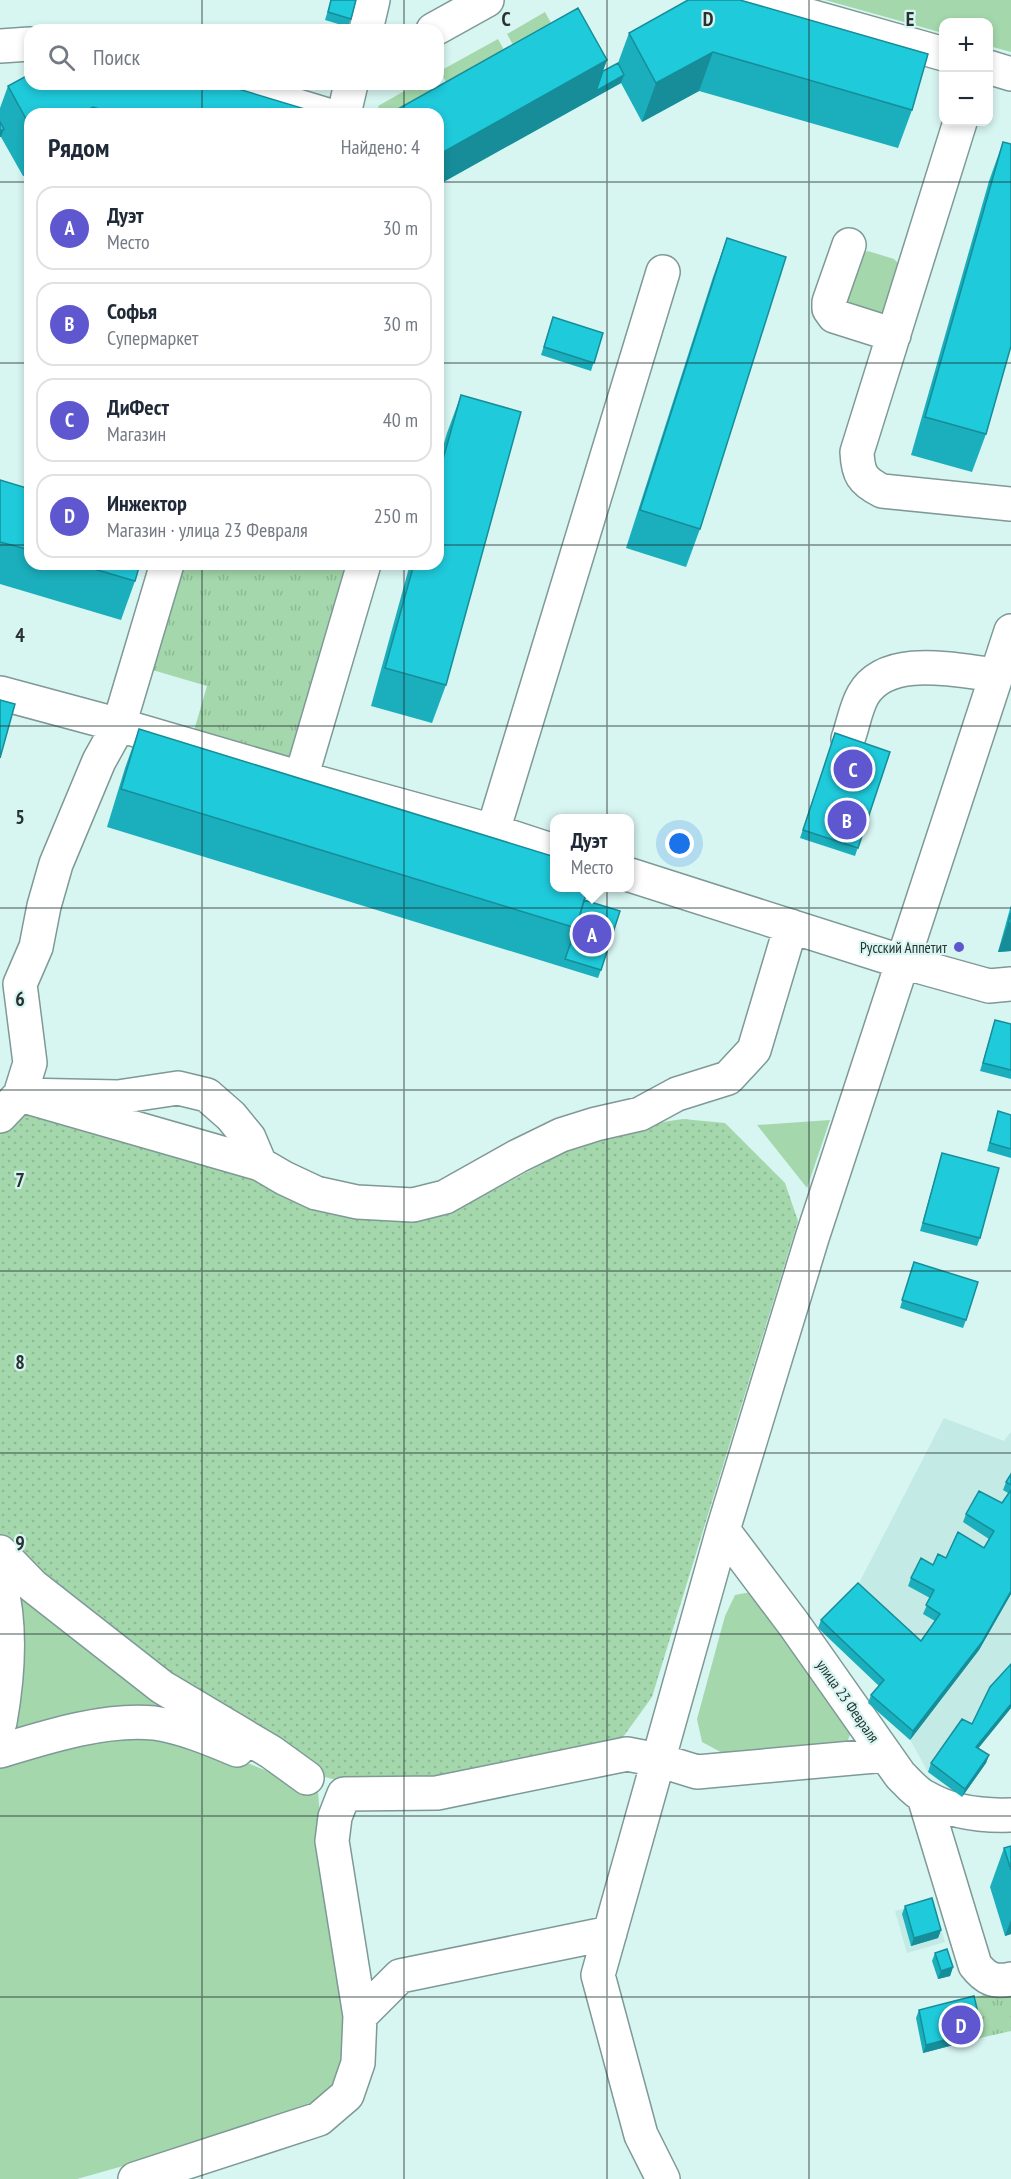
<!DOCTYPE html>
<html lang="ru">
<meta charset="utf-8">
<style>
:root{--surface:#fff;--page:#f6f6f7;--text:#1f2937;--muted:#747a83;--line:#e0e1e3;--accent:#5f57d0}
body{margin:0;font-family:"PT Sans Narrow",sans-serif;background:var(--page);color:var(--text)}
.controls{position:absolute;right:18px;top:18px;display:grid;overflow:hidden;border-radius:12px;box-shadow:0 3px 9px #0003}
.controls button{width:54px;height:54px;display:grid;place-items:center;padding:0;border:0;border-bottom:2px solid var(--line);background:var(--surface);color:var(--text);font:30px sans-serif}
.you{position:absolute;left:680px;top:844px;width:21px;height:21px;margin:-15px;border:4px solid #fff;border-radius:50%;background:#1a73e8;box-shadow:0 0 0 9px #1a73e833}
.badge{display:grid;place-items:center;width:39px;height:39px;border-radius:50%;background:var(--accent);color:#fff;font-size:20px;font-weight:700}
.pin{position:absolute;translate:-50% -50%;border:3px solid #fff;box-shadow:0 2px 6px #0006}
.popup{position:absolute;left:550px;top:814px;width:84px;height:78px;box-sizing:border-box;display:grid;place-content:center;border-radius:12px;background:var(--surface);filter:drop-shadow(0 2px 4px #0005);font-size:20px;white-space:nowrap;color:var(--muted)}
.popup b{font-size:22px;color:var(--text)}
.popup::after{content:'';position:absolute;left:50%;top:100%;margin-left:-12px;border:12px solid transparent;border-top-color:var(--surface)}
.list{margin:0;padding:0;list-style:none}
h2{display:flex;justify-content:space-between;align-items:center;height:78px;margin:0;padding:0 24px;font-size:26px}
h2 small{font-size:20px;font-weight:400;color:var(--muted)}
.list li{display:grid;grid-template-columns:39px 1fr auto;gap:18px;align-items:center;box-sizing:border-box;height:84px;margin:0 12px 12px;padding:0 12px;border:2px solid var(--line);border-radius:18px}
.list b{display:block;font-size:22px;white-space:nowrap}
.list p{margin:0;font-size:20px;white-space:nowrap;color:var(--muted)}
.list em{font-size:20px;font-style:normal;color:var(--muted)}
.icon{flex:none;width:33px;height:33px;fill:none;stroke:currentColor;stroke-width:2;stroke-linecap:round;stroke-linejoin:round}
.map{position:relative;flex:none;width:1011px;height:2179px;overflow:hidden}
.search{position:absolute;background:var(--surface);box-shadow:0 3px 9px #0003;left:24px;top:24px;width:420px;height:66px;display:flex;align-items:center;gap:15px;box-sizing:border-box;padding:0 21px;border-radius:18px;color:var(--muted);font-size:22px}
.panel{position:absolute;background:var(--surface);box-shadow:0 3px 9px #0003;left:24px;top:108px;width:420px;height:462px;border-radius:18px}
.map>svg:first-child{display:block}
.built{fill:#c3eae5}
.grass{fill:#a4d8ac}
.park{fill:url(#park-tufts)}
.garden{fill:url(#garden-dots)}
.lines{fill:none;stroke-linecap:round;stroke-linejoin:round}
.minor-casing{stroke:#7e9996;stroke-width:36}
.minor{stroke:#fff;stroke-width:33}
.wall{fill:#1baebc}
.shaded-wall{fill:#168d99}
.building{fill:#1fcadb;stroke:#168d99;stroke-width:1.5}
.grid{fill:none;stroke:#273231;stroke-width:1.5;stroke-opacity:0.55}
.poi-dot{fill:#5f57d0;stroke:#d7f5f1;stroke-width:2}
.labels{text-anchor:middle;dominant-baseline:central;stroke-width:4.5;stroke-linejoin:round;paint-order:stroke}
.poi-label{font-size:15px;fill:#273231;stroke:#d7f5f1;text-anchor:end}
.street-label{font-size:15px;fill:#273231;stroke:#d7f5f1}
.grid-label{font-size:20px;text-anchor:middle;font-weight:bold;fill:#273231;stroke:#d7f5f1;stroke-width:4.5;stroke-linejoin:round;paint-order:stroke}
</style>
<div class="map">
<svg width="1011" height="2179" viewBox="0 0 1011 2179">
<defs>
<pattern id="park-tufts" width="24" height="20" patternUnits="userSpaceOnUse" patternTransform="scale(1.5)"><rect width="24" height="20" fill="#a4d8ac"/><path d="M3 7l-1-3M5 7V3M7 7l1-3M15 17l-1-3M17 17v-4M19 17l1-3" fill="none" stroke="#8dba94"/></pattern>
<pattern id="garden-dots" width="8" height="8" patternUnits="userSpaceOnUse" patternTransform="scale(1.5)"><rect width="8" height="8" fill="#a4d8ac"/><path d="M2 2h.1M6 6h.1" fill="none" stroke="#8dba94" stroke-width="1.8" stroke-linecap="round"/></pattern>
</defs>
<rect width="100%" height="100%" fill="#d7f5f1"/>
<path class="built" d="M944,1418L1004,1441L1011,1432V1708L973,1754L986,1763L962,1797L928,1772L881,1687L818,1628L855,1591Z
M933,1901L945,1942L907,1953L895,1911Z"/>
<path class="grass" d="M825,0H1011V52L989,46L988,22H944L943,33Z
M545,12L564,47L526,69L507,34Z
M498,39L517,73L459,106L440,71Z
M417,84H436L451,111L438,114H382L378,106Z
M868,251L894,259L901,266L886,317L840,308L859,255Z
M830,1120L807,1188L757,1125Z
M1,1560L159,1695L176,1722L1,1744Z
M751,1592L802,1657L851,1732L845,1748L730,1757L702,1742L697,1719L725,1616L735,1595Z
M168,1732L318,1791L323,1858L344,2019L342,2059L332,2089L290,2119L77,2179H0V1767L24,1751Z"/>
<path class="park" d="M180,564H349L289,763L193,734L207,686L149,669Z
M1011,1987V2031L980,2038L970,1999Z"/>
<path class="garden" d="M0,1103L428,1214L466,1205L565,1152L602,1137L643,1125L683,1119L725,1123L785,1183L798,1221L652,1697L618,1744L471,1779L351,1784L314,1774L186,1697L0,1538Z"/>
<g class="lines">
<g class="minor-casing">
<path id="minor" d="M753,0L944,54
M366,30L373,0
M433,30L487,0
M0,46L30,44
M988,67L1011,74
M225,84L324,114
M344,114L351,84
M960,122L857,452C858,474 862,481 882,491L1011,504
M849,245L829,302V309L834,316L894,335
M167,564L119,725L99,761L56,864L44,906L36,947L20,984L30,1063L20,1095L260,1164L284,1178L316,1193L357,1202L413,1205L445,1197L518,1156L561,1135L596,1124L640,1114L677,1094L728,1078L754,1050L791,926
M0,693L119,725L301,778L364,564
M848,739C853,725 856,707 863,695C887,653 958,671 997,675
M301,778L493,831L554,851
M493,831L663,272
M630,875L903,962L989,986L1011,984
M0,1116L20,1095L118,1097L178,1088L207,1095L231,1116L249,1138L260,1164
M723,1530L793,1623L900,1775C908,1783 915,1792 925,1797C950,1812 982,1816 1011,1815
M0,1552L33,1586L162,1687L271,1752L307,1778
M0,1582C12,1627 8,1677 0,1722
M0,1751C46,1737 105,1718 154,1723C182,1727 211,1739 237,1750
M924,1797L975,1965C985,1978 994,1983 1011,1979
M360,2016L400,1976L610,1933
M135,2179L319,2119L347,2095L358,2063L360,2016L332,1841L335,1817L344,1794L437,1793L627,1754L658,1760L697,1772L886,1755
M663,2179L641,2135L598,1975L723,1530L812,1238L1011,631"/>
</g>
<use href="#minor" class="minor"/>
</g>
<path class="wall" d="M331,0H356L348,27L325,20Z
M688,0L912,110L898,148L699,91L642,122L621,83L438,185V114L603,71L618,63L629,33Z
M8,86L307,114H30V172L23,176L1,137H0V108Z
M1003,142L986,434L972,472L911,455L989,181Z
M727,238L700,529L686,567L626,548L713,277Z
M553,317L603,333L591,371L541,355Z
M461,395L446,685L432,723L371,706L410,564H438V464L447,433Z
M0,480L30,489V564H140L135,581L121,620L0,584Z
M139,729L584,900L601,970L598,978L107,827L125,768Z
M835,733L890,752L855,856L800,838Z
M1011,905V951L998,952Z
M995,1020L1011,1024V1079L980,1071Z
M998,1111L1011,1115V1158L987,1151Z
M942,1153L980,1238L977,1246L920,1231Z
M911,1270L966,1320L963,1328L900,1308Z
M1011,1474V1594L979,1650L910,1740L868,1703L871,1695L879,1686L818,1628L821,1620L921,1641L935,1621L923,1614L930,1598L908,1586L911,1578L946,1558L984,1548L989,1539L963,1522L966,1514L1002,1503L1008,1493L1003,1490L1006,1482Z
M1011,1708L978,1748L989,1755L986,1763L962,1797L928,1772L931,1763L972,1724Z
M1011,1846V1934L1005,1936L990,1887L1004,1848Z
M905,1906L941,1930L938,1938L911,1946L902,1914Z
M935,1953L953,1967L950,1976L938,1979L932,1961Z
M919,2010L982,2030L980,2038L923,2053L916,2018Z"/>
<path class="shaded-wall" d="M713,52L699,91L642,122L656,83Z
M607,60L596,91L624,75L621,83L438,185V155Z
M93,107L90,114H79Z
M4,129L1,137H0V131Z
M30,156V172L23,176Z
M1008,923H1011V951L998,952Z
M1011,1591V1594L979,1650L910,1740L913,1731Z
M1011,1704V1708L973,1755L976,1747Z
M989,1755L986,1763L962,1797L965,1789Z
M1011,1920V1934L1005,1936Z
M941,1930L938,1938L911,1946L914,1938Z
M953,1967L950,1976L938,1979L941,1971Z
M982,2030L980,2038L923,2053L926,2045Z"/>
<path class="building" d="M331,0H356L351,19L328,12Z
M688,0H740L928,54L912,110L713,52L656,83L629,33Z
M578,8L607,60L438,155V114H389Z
M618,63L624,75L596,91L603,71Z
M30,74V84H222L308,110L307,114H117L93,107L79,114H30V126L8,86Z
M0,122L4,129L0,131Z
M1003,142L1011,144V346L986,434L925,417Z
M727,238L786,257L700,529L640,510Z
M553,317L603,333L594,363L544,347Z
M461,395L521,412L446,685L385,668L414,564H438V477Z
M0,480L30,489V550L0,542Z
M77,564H140L135,581Z
M0,700L15,704L0,758Z
M139,729L555,857V888H588L576,928L121,789Z
M835,733L890,752L858,848L803,830Z
M584,900L620,911L601,970L565,959L576,928Z
M1011,913V923H1008Z
M995,1020L1011,1024V1070L983,1063Z
M998,1111L1011,1115V1149L990,1143Z
M942,1153L999,1168L980,1238L923,1223Z
M914,1262L978,1282L966,1320L902,1300Z
M1011,1474V1485L1006,1482Z
M1011,1490V1591L982,1642L913,1731L871,1695L884,1680L821,1620L858,1583L921,1641L940,1614L926,1605L934,1590L911,1578L921,1558L933,1565L938,1554L946,1558L958,1532L984,1548L994,1531L966,1514L979,1491L1002,1503Z
M1011,1664V1704L976,1747L989,1755L965,1789L931,1763L962,1719L972,1724L990,1687Z
M1011,1846V1870L1004,1848Z
M932,1898L941,1930L914,1938L905,1906Z
M947,1949L953,1967L941,1971L935,1953Z
M974,1996L982,2030L926,2045L919,2010Z"/>
<path class="grid" d="M202,0V30M404,0V30M607,0V2179M809,0V2179M202,84V114M404,84V114M0,182H30M438,182H1011M0,363H30M438,363H1011M0,545H30M438,545H1011M202,564V2179M404,564V2179M0,726H1011M0,908H1011M0,1090H1011M0,1271H1011M0,1453H1011M0,1634H1011M0,1816H1011M0,1997H1011"/>
<circle class="poi-dot" cx="959" cy="947" r="6"/>
<g class="labels">
<g class="poi-label">
<text x="947" y="947">Русский Аппетит</text>
</g>
<g class="street-label">
<text transform="translate(848 1701) rotate(55)">улица 23 Февраля</text>
</g>
</g>
<g class="grid-label">
<text x="506" y="26">C</text>
<text x="708" y="26">D</text>
<text x="910" y="26">E</text>
<text x="20" y="642">4</text>
<text x="20" y="824">5</text>
<text x="20" y="1006">6</text>
<text x="20" y="1187">7</text>
<text x="20" y="1369">8</text>
<text x="20" y="1550">9</text>
</g>
</svg>
<div class="controls">
<button>+</button>
<button>−</button>
</div>
<div class="you"></div>
<div class="pin badge" style="left:592px;top:934px">A</div>
<div class="popup"><b>Дуэт</b>Место</div>
<div class="pin badge" style="left:847px;top:820px">B</div>
<div class="pin badge" style="left:853px;top:769px">C</div>
<div class="pin badge" style="left:961px;top:2025px">D</div>
<div class="search"><svg class="icon" aria-label="search" viewBox="0 0 24 24"><circle cx="10" cy="10" r="6"/><path d="M15 15l6 6"/></svg>Поиск</div>
<section class="panel">
<h2>Рядом<small>Найдено: 4</small></h2>
<ul class="list">
<li><span class="badge">A</span><div><b>Дуэт</b><p>Место</p></div><em>30 m</em></li>
<li><span class="badge">B</span><div><b>Софья</b><p>Супермаркет</p></div><em>30 m</em></li>
<li><span class="badge">C</span><div><b>ДиФест</b><p>Магазин</p></div><em>40 m</em></li>
<li><span class="badge">D</span><div><b>Инжектор</b><p>Магазин · улица 23 Февраля</p></div><em>250 m</em></li>
</ul>
</section>
</div>
